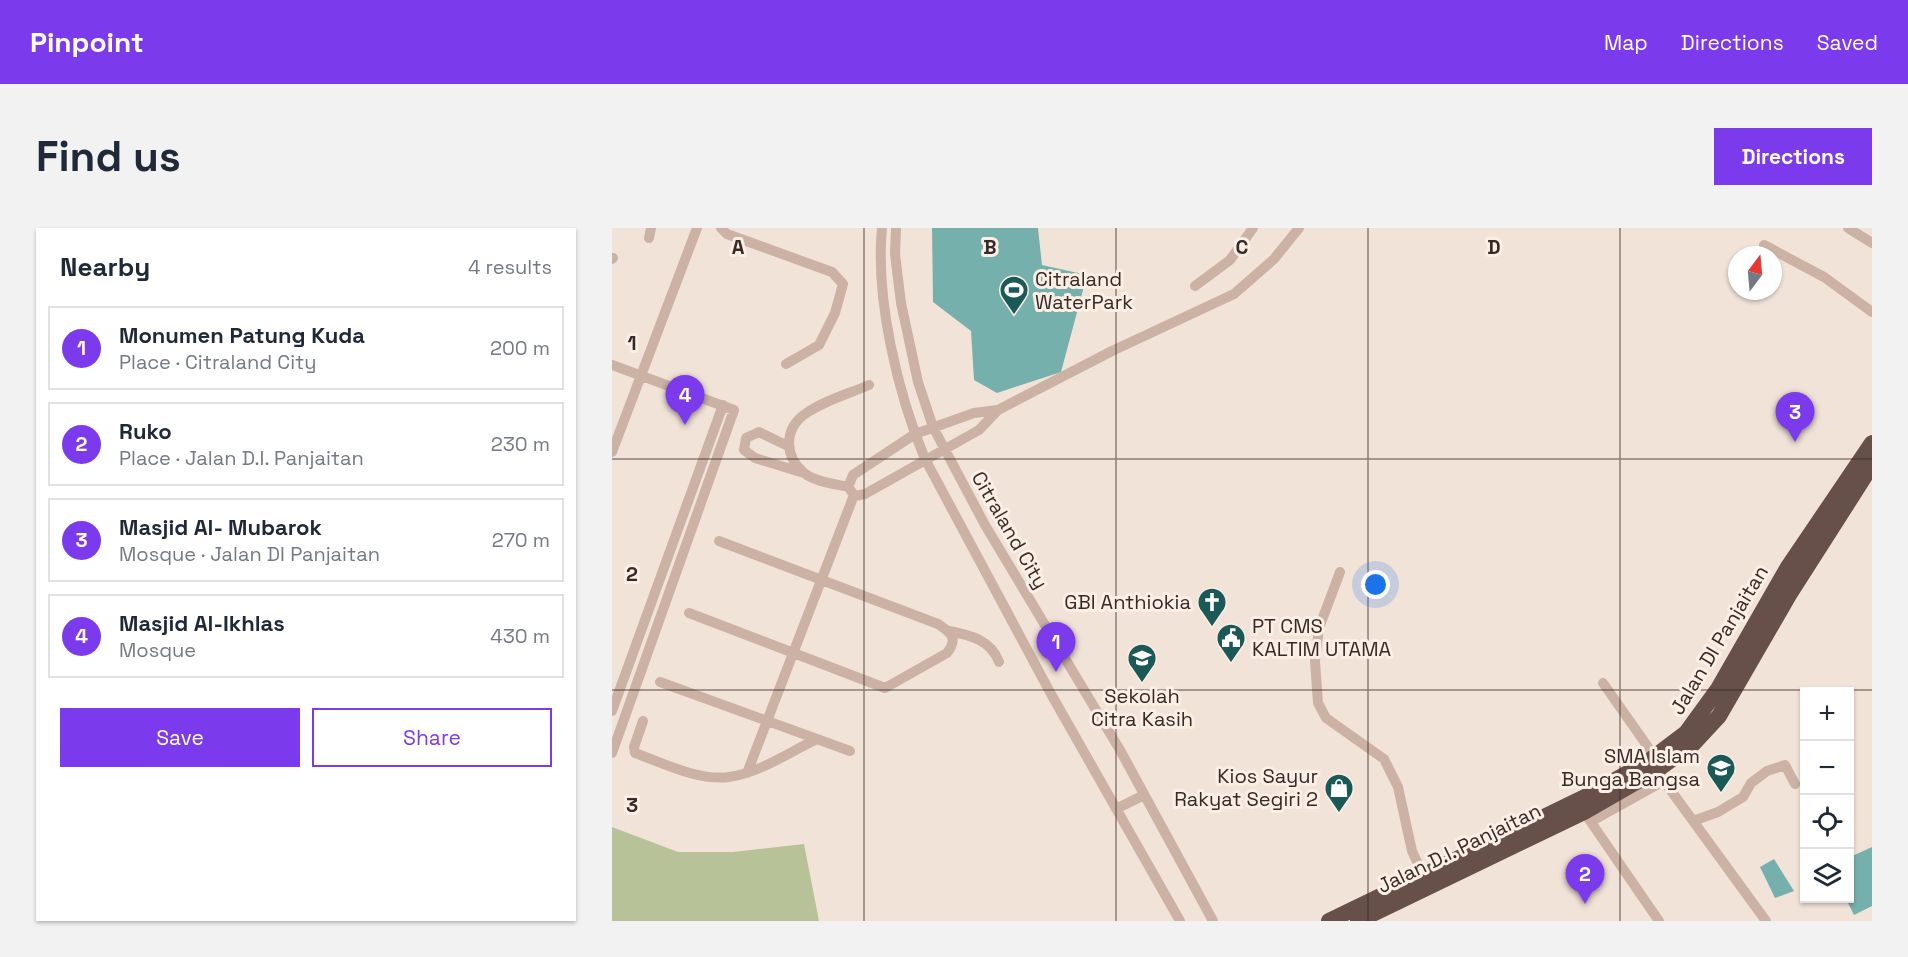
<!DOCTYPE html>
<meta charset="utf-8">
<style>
:root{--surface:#fff;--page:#f2f2f3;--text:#1f2937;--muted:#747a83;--line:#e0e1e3;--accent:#7c3aed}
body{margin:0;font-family:"Space Grotesk",sans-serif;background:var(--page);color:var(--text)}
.controls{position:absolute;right:18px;bottom:18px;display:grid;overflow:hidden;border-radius:0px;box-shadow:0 2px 4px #0004}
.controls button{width:54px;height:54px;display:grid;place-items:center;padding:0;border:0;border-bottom:2px solid var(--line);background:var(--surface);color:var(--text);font:30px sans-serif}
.compass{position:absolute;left:1116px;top:18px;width:54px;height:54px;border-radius:50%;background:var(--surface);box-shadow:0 2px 4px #0004;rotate:16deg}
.you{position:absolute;left:764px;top:357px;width:21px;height:21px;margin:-15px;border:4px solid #fff;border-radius:50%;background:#1a73e8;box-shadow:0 0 0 9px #1a73e833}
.badge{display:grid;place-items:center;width:39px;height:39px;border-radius:50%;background:var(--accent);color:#fff;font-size:20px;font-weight:700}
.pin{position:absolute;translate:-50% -50px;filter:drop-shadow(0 2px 3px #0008)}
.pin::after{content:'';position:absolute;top:32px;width:21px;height:18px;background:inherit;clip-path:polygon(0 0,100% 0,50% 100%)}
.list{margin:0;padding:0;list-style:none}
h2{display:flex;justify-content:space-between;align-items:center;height:78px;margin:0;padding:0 24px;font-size:26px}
h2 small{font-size:20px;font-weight:400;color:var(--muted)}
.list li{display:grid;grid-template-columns:39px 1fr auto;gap:18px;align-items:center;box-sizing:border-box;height:84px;margin:0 12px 12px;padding:0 12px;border:2px solid var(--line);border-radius:0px}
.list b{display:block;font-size:22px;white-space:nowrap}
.list p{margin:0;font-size:20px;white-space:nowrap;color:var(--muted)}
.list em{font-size:20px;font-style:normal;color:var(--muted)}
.actions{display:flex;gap:12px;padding:18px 24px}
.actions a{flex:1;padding:14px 0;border:2px solid var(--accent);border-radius:0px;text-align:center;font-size:21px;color:var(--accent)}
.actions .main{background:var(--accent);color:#fff}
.icon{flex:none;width:33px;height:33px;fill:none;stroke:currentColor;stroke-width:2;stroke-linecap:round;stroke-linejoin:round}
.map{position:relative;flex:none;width:1260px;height:693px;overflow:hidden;border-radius:0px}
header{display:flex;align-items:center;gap:36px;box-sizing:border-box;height:84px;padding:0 30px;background:var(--accent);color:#fff}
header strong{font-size:28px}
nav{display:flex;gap:33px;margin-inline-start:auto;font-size:21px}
.intro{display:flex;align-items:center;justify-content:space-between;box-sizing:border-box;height:144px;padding:0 36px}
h1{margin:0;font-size:42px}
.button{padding:15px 27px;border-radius:0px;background:var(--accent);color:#fff;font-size:21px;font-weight:700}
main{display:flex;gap:36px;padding:0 36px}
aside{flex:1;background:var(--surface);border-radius:0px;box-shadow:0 2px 4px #0004}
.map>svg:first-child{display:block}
.green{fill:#b8c298}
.water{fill:#76b0ac}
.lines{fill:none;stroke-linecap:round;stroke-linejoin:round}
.minor{stroke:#cbb2a4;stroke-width:10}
.trunk{stroke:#68504a;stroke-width:16}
.grid{fill:none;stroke:#362926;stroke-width:1.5;stroke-opacity:0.55}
.labels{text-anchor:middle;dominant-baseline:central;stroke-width:6;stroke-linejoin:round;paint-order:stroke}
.poi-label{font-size:20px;fill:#362926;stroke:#faeee5;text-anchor:end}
.street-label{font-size:20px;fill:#362926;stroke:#faeee5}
.grid-label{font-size:20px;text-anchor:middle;font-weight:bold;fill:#362926;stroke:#faeee5;stroke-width:6;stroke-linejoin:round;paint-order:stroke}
</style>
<header>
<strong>Pinpoint</strong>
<nav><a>Map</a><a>Directions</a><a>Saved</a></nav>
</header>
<div class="intro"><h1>Find us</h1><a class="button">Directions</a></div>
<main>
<aside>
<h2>Nearby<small>4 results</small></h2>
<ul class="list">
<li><span class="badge">1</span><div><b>Monumen Patung Kuda</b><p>Place · Citraland City</p></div><em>200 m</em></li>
<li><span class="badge">2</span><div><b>Ruko</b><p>Place · Jalan D.I. Panjaitan</p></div><em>230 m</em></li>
<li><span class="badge">3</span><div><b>Masjid Al- Mubarok</b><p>Mosque · Jalan DI Panjaitan</p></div><em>270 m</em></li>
<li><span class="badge">4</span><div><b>Masjid Al-Ikhlas</b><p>Mosque</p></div><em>430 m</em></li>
</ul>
<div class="actions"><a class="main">Save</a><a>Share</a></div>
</aside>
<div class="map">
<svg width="1260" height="693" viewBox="0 0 1260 693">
<rect width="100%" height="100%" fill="#f2e3d9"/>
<path class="green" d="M0,599L66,624H121L192,616L207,693H0Z"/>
<path class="water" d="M320,0H426L430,37L475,47L449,144L385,165L362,152L359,103L321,74Z
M1260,619V678L1242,687L1234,671L1238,670V629Z
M1162,631L1182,663L1163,670L1148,639Z"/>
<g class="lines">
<path class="minor" d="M109,0L115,6L220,44L231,56L223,85L207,117L174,136
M270,0C263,71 286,166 313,231L439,466L568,693
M284,0L283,26L289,75L306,154L321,199L373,297L508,522L601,693
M1236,0L1260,15
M37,10L39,0
M1152,17L1212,49L1260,84
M0,31L1,30
M583,58L618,32L641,0
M0,137L122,182L0,525
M386,182L367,202L253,266L243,268L236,259L241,247L303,206L362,185L386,182L500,123L622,66L662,31L687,0
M176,218L147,204L134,210L132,222L143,230L192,245
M0,224L85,0
M236,259C223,256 204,254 192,245C172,228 172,201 193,186C211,173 236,166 257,157
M728,344L707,400L703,433L706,475L714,490L772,531L786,559L800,623L814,653
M77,385L273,460L335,425C346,411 340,405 326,396L107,313
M337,403C358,407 379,412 387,434
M48,454L238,523
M991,455L1043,529
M0,483L111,177
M31,493L22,519L23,525C51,535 86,553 117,549C147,545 176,525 203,512
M1041,538L1154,693
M135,545L242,267
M504,581L532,567
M972,584L1047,693
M980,593L1052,553
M1081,593L1106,584L1131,569L1139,555L1155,543L1173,537L1183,556"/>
<path class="trunk" d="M717,693L973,569L1037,533L1074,505L1106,461L1176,339L1260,215
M746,693L972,584L1045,542L1081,516L1107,488L1177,367L1260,237"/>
</g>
<path class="grid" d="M252,0V693M504,0V693M756,0V693M1008,0V693M0,231H1260M0,462H1260"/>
<defs>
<g id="stadium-pin" transform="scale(1.5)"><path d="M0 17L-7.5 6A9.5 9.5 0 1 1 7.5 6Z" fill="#1a5956" stroke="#faeee5"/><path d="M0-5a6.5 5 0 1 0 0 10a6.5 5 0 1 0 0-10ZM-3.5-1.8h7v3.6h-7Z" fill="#fff"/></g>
<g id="church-pin" transform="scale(1.5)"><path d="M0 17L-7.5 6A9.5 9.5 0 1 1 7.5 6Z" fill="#1a5956" stroke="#faeee5"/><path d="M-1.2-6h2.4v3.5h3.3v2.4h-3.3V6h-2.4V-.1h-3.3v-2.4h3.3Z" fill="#fff"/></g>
<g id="civic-pin" transform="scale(1.5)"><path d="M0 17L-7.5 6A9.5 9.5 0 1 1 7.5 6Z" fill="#1a5956" stroke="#faeee5"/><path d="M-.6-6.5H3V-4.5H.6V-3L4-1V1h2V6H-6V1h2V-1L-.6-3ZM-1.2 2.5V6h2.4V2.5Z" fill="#fff"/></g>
<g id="school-pin" transform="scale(1.5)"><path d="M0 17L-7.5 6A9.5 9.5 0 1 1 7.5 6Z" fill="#1a5956" stroke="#faeee5"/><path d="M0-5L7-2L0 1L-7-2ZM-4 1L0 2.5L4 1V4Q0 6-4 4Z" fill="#fff"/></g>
<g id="shop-pin" transform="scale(1.5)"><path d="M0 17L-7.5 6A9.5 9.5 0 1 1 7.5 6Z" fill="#1a5956" stroke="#faeee5"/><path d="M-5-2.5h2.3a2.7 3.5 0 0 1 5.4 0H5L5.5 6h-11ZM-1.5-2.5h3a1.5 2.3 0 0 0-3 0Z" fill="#fff"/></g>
</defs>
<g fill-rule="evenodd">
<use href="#stadium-pin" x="402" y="62"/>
<use href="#church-pin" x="600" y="374"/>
<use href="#civic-pin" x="619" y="410"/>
<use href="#school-pin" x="530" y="430"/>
<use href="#school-pin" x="1109" y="540"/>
<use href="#shop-pin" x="727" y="560"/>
</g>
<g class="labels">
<g class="poi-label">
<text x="423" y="51" text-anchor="start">Citraland<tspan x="423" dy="23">WaterPark</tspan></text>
<text x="579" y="374">GBI Anthiokia</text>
<text x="640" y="398" text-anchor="start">PT CMS<tspan x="640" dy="23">KALTIM UTAMA</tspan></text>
<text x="530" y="468" text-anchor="middle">Sekolah<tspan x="530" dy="23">Citra Kasih</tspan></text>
<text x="1088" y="528">SMA Islam<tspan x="1088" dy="23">Bunga Bangsa</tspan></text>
<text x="706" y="548">Kios Sayur<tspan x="706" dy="23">Rakyat Segiri 2</tspan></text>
</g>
<g class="street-label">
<text transform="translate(398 302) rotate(60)">Citraland City</text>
<text transform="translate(1107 412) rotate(-59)">Jalan DI Panjaitan</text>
<text transform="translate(847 620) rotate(-26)">Jalan D.I. Panjaitan</text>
</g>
</g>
<g class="grid-label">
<text x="126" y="26">A</text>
<text x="378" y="26">B</text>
<text x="630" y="26">C</text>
<text x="882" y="26">D</text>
<text x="20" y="122">1</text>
<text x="20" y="353">2</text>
<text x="20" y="584">3</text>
</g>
</svg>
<div class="controls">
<button>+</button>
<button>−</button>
<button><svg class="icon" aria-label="locate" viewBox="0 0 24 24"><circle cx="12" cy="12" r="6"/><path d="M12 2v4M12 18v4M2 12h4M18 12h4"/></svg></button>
<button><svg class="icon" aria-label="layers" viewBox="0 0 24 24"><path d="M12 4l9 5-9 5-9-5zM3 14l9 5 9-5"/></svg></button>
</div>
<svg class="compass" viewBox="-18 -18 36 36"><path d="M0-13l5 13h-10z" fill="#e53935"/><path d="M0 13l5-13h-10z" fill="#747a83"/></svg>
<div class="you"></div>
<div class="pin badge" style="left:444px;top:444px">1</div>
<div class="pin badge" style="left:973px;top:676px">2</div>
<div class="pin badge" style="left:1183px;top:214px">3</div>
<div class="pin badge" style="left:73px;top:197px">4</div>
</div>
</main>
